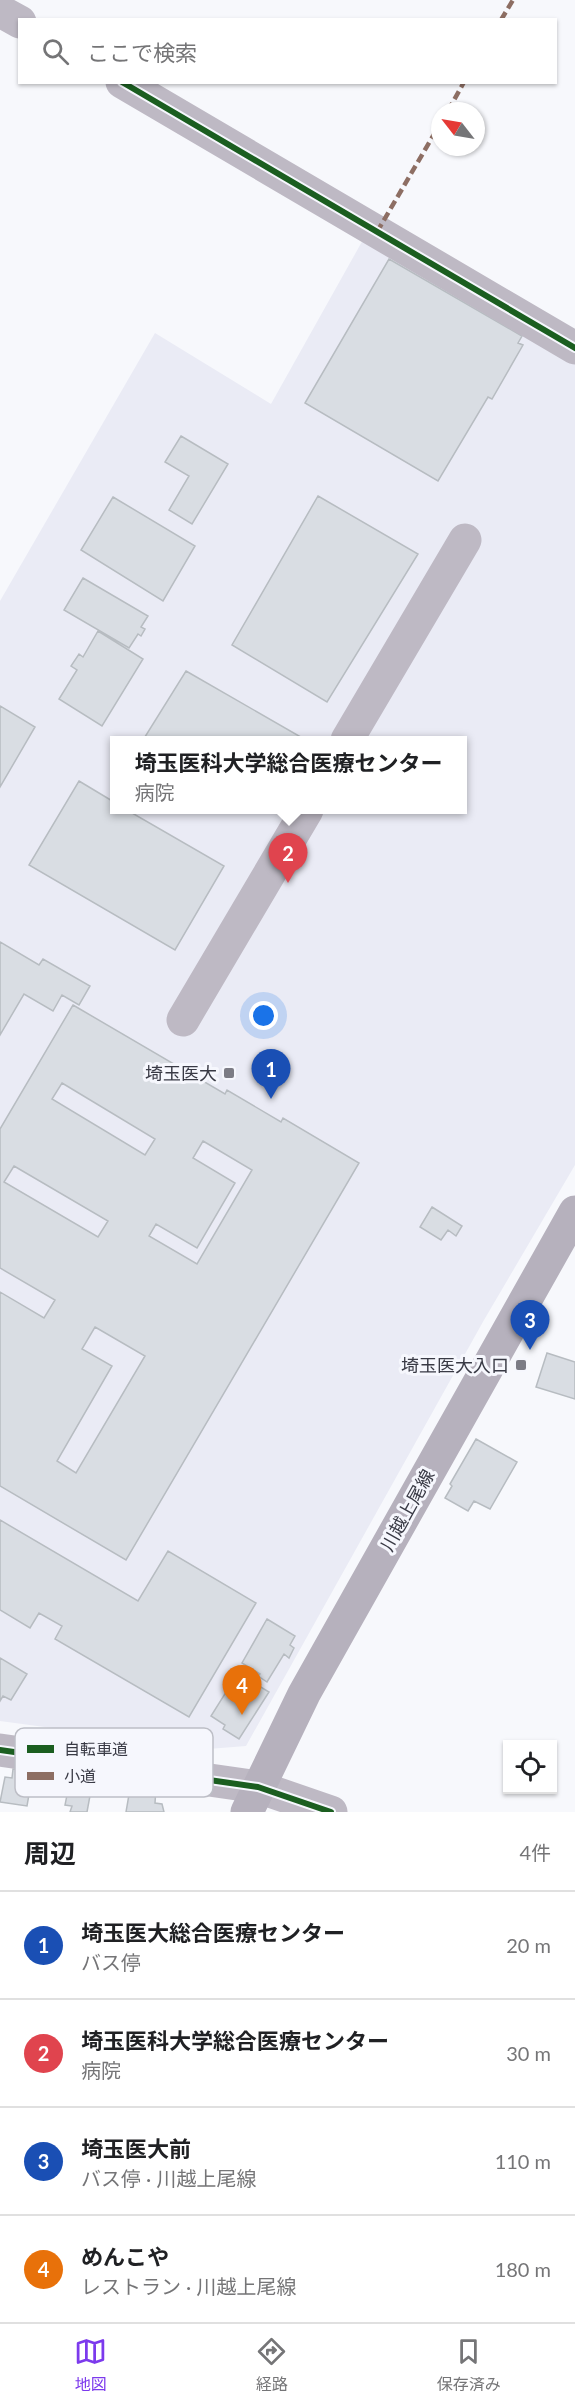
<!DOCTYPE html>
<html lang="ja">
<meta charset="utf-8">
<style>
:root{--surface:#fff;--page:#f2f2f2;--text:#202124;--muted:#757577;--line:#e0e0e0;--accent:#7c3aed}
body{margin:0;font-family:Lato,"Noto Sans JP",sans-serif;background:var(--page);color:var(--text)}
.controls{position:absolute;right:18px;bottom:18px;display:grid;overflow:hidden;border-radius:0px;box-shadow:0 2px 4px #0004}
.controls button{width:54px;height:54px;display:grid;place-items:center;padding:0;border:0;border-bottom:2px solid var(--line);background:var(--surface);color:var(--text);font:30px sans-serif}
.compass{position:absolute;left:431px;top:102px;width:54px;height:54px;border-radius:50%;background:var(--surface);box-shadow:0 2px 4px #0004;rotate:301deg}
.you{position:absolute;left:264px;top:1016px;width:21px;height:21px;margin:-15px;border:4px solid #fff;border-radius:50%;background:#1a73e8;box-shadow:0 0 0 9px #1a73e833}
.badge{display:grid;place-items:center;width:39px;height:39px;border-radius:50%;background:var(--accent);color:#fff;font-size:20px;font-weight:700}
.pin{position:absolute;translate:-50% -50px;filter:drop-shadow(0 2px 3px #0008)}
.pin::after{content:'';position:absolute;top:32px;width:21px;height:18px;background:inherit;clip-path:polygon(0 0,100% 0,50% 100%)}
.popup{position:absolute;left:110px;top:736px;width:357px;height:78px;box-sizing:border-box;display:grid;place-content:center;border-radius:0px;background:var(--surface);filter:drop-shadow(0 2px 4px #0005);font-size:20px;white-space:nowrap;color:var(--muted)}
.popup b{font-size:22px;color:var(--text)}
.popup::after{content:'';position:absolute;left:50%;top:100%;margin-left:-12px;border:12px solid transparent;border-top-color:var(--surface)}
.list{margin:0;padding:0;list-style:none}
h2{display:flex;justify-content:space-between;align-items:center;height:78px;margin:0;padding:0 24px;font-size:26px}
h2 small{font-size:20px;font-weight:400;color:var(--muted)}
.list li{display:grid;grid-template-columns:39px 1fr auto;gap:18px;align-items:center;box-sizing:border-box;height:108px;padding:0 24px;border-top:2px solid var(--line)}
.list b{display:block;font-size:22px;white-space:nowrap}
.list p{margin:0;font-size:20px;white-space:nowrap;color:var(--muted)}
.list em{font-size:20px;font-style:normal;color:var(--muted)}
.icon{flex:none;width:33px;height:33px;fill:none;stroke:currentColor;stroke-width:2;stroke-linecap:round;stroke-linejoin:round}
.map{position:relative;flex:none;width:575px;height:1812px;overflow:hidden}
.search{position:absolute;background:var(--surface);box-shadow:0 2px 4px #0004;left:18px;right:18px;top:18px;height:66px;display:flex;align-items:center;gap:15px;box-sizing:border-box;padding:0 21px;border-radius:0px;color:var(--muted);font-size:22px}
.sheet{height:510px;background:var(--surface)}
nav{display:flex;justify-content:space-around;align-items:center;box-sizing:border-box;height:84px;border-top:2px solid var(--line);background:var(--surface);font-size:16px;color:var(--muted)}
nav a{display:grid;justify-items:center;gap:3px}
nav .on{color:var(--accent)}
.map>svg:first-child{display:block}
.built{fill:#eaebf5;fill-rule:evenodd}
.building{fill:#d9dde3;stroke:#b7bcc1;stroke-width:1.5;fill-rule:evenodd}
.lines{fill:none;stroke-linecap:round;stroke-linejoin:round}
.minor{stroke:#beb9c4;stroke-width:33}
.major{stroke:#b6b1bd;stroke-width:33}
.quiet{stroke:#8d6e63;stroke-width:4.5;stroke-dasharray:9 4.5;stroke-linecap:butt}
.cycleway-casing{stroke:#f6f7fd;stroke-width:10}
.cycleway{stroke:#1b5e20;stroke-width:6}
.poi-dot{fill:#7c7c85;stroke:#f6f7fd;stroke-width:2}
.labels{text-anchor:middle;dominant-baseline:central;stroke-width:6;stroke-linejoin:round;paint-order:stroke}
.poi-label{font-size:18px;fill:#393a45;stroke:#f6f7fd;text-anchor:end}
.street-label{font-size:18px;fill:#393a45;stroke:#f6f7fd}
.key{fill:#f6f7fd;stroke:#bdbec6;stroke-width:1.5}
.key-label{font-size:16px;fill:#393a45}
</style>
<div class="map">
<svg width="575" height="1812" viewBox="0 0 575 1812">
<rect width="100%" height="100%" fill="#f7f8fc"/>
<path class="built" d="M364,238L575,359V1165L484,1320L246,1746L208,1749L0,1721V601L155,333L271,404ZM114,740H462V810H114Z"/>
<path class="building" d="M389,259L522,336L518,343L523,345L492,399L488,397L438,481L305,403Z
M181,436L228,464L192,524L169,510L189,476L165,462Z
M318,496L418,554L327,702L232,645Z
M113,497L195,546L163,601L81,550Z
M83,578L148,616L141,627L145,629L141,636L138,634L129,648L64,610Z
M98,631L143,659L102,726L59,699L77,670L71,666L79,654L83,657Z
M186,671L306,740H143Z
M0,706L35,727L0,787Z
M79,781L114,802V810H127L224,866L175,950L29,865Z
M0,942L39,965L43,959L90,986L79,1005L62,995L53,1011L24,994L0,1035Z
M73,1005L225,1094L227,1090L281,1122L283,1118L359,1163L126,1560L0,1486V1292L44,1318L55,1300L0,1268V1129ZM62,1083L155,1139L145,1155L52,1099ZM203,1141L252,1170L197,1264L149,1236L156,1224L197,1248L235,1183L193,1158ZM14,1166L108,1221L98,1237L4,1182ZM95,1327L145,1356L76,1473L57,1461L112,1366L82,1349Z
M432,1207L462,1226L456,1236L448,1230L441,1240L420,1227Z
M547,1353L575,1362V1399L536,1387Z
M476,1439L517,1462L490,1509L474,1501L468,1511L445,1498L452,1486L450,1484Z
M0,1520L138,1601L168,1551L256,1603L189,1717L55,1639L62,1626L39,1613L30,1628L0,1610Z
M267,1619L295,1636L290,1645L294,1648L289,1658L284,1654L267,1682L258,1676L260,1674L242,1663Z
M0,1658L27,1674L11,1700L3,1696L0,1701Z
M238,1673L269,1692L239,1739L223,1729L225,1725L211,1716Z
M13,1769L33,1772L27,1806L0,1802L5,1777L12,1778Z
M72,1770L94,1774L87,1812H70L72,1806L65,1805Z
M131,1783L156,1788L155,1803L162,1804L164,1812H126Z"/>
<g class="lines">
<path class="minor" d="M0,11L20,22
M122,82L575,348
M347,740L465,540
M183,1020L307,810
M0,1750L258,1787L331,1812"/>
<path class="major" d="M247,1812L304,1694L575,1212"/>
<path class="quiet" d="M501,20L513,0
M448,111L464,82
M377,232L440,124"/>
<g class="cycleway-casing">
<path id="cycleway" d="M122,82L575,348
M0,1750L258,1787L331,1812"/>
</g>
<use href="#cycleway" class="cycleway"/>
</g>
<g class="poi-dot">
<rect x="223" y="1067" width="12" height="12" rx="3"/>
<rect x="515" y="1359" width="12" height="12" rx="3"/>
</g>
<g class="labels">
<g class="poi-label">
<text x="217" y="1073">埼玉医大</text>
<text x="509" y="1365">埼玉医大入口</text>
</g>
<g class="street-label">
<text transform="translate(407 1510) rotate(-61)">川越上尾線</text>
</g>
</g>
<rect x="15" y="1728" width="198" height="69" rx="9" class="key"/>
<rect x="27" y="1745" width="27" height="8" fill="#1b5e20"/>
<rect x="27" y="1772" width="27" height="8" fill="#8d6e63"/>
<g class="key-label">
<text x="64" y="1755">自転車道</text>
<text x="64" y="1782">小道</text>
</g>
</svg>
<div class="controls">
<button><svg class="icon" aria-label="locate" viewBox="0 0 24 24"><circle cx="12" cy="12" r="6"/><path d="M12 2v4M12 18v4M2 12h4M18 12h4"/></svg></button>
</div>
<svg class="compass" viewBox="-18 -18 36 36"><path d="M0-13l5 13h-10z" fill="#e53935"/><path d="M0 13l5-13h-10z" fill="#757577"/></svg>
<div class="you"></div>
<div class="pin badge" style="left:271px;top:1099px;background:#1a4fb4">1</div>
<div class="pin badge" style="left:288px;top:883px;background:#e0444e">2</div>
<div class="popup"><b>埼玉医科大学総合医療センター</b>病院</div>
<div class="pin badge" style="left:530px;top:1350px;background:#1a4fb4">3</div>
<div class="pin badge" style="left:242px;top:1715px;background:#e8710a">4</div>
<div class="search"><svg class="icon" aria-label="search" viewBox="0 0 24 24"><circle cx="10" cy="10" r="6"/><path d="M15 15l6 6"/></svg>ここで検索</div>
</div>
<section class="sheet">
<h2>周辺<small>4件</small></h2>
<ul class="list">
<li><span class="badge" style="background:#1a4fb4">1</span><div><b>埼玉医大総合医療センター</b><p>バス停</p></div><em>20 m</em></li>
<li><span class="badge" style="background:#e0444e">2</span><div><b>埼玉医科大学総合医療センター</b><p>病院</p></div><em>30 m</em></li>
<li><span class="badge" style="background:#1a4fb4">3</span><div><b>埼玉医大前</b><p>バス停 · 川越上尾線</p></div><em>110 m</em></li>
<li><span class="badge" style="background:#e8710a">4</span><div><b>めんこや</b><p>レストラン · 川越上尾線</p></div><em>180 m</em></li>
</ul>
</section>
<nav>
<a class="on"><svg class="icon" aria-label="map" viewBox="0 0 24 24"><path d="M3 6l6-2 6 2 6-2v14l-6 2-6-2-6 2zM9 4v14M15 6v14"/></svg>地図</a>
<a><svg class="icon" aria-label="directions" viewBox="0 0 24 24"><path d="M12 3l9 9-9 9-9-9zM9 14v-3h6M13 9l2 2-2 2"/></svg>経路</a>
<a><svg class="icon" aria-label="saved" viewBox="0 0 24 24"><path d="M7 4h10v16l-5-4-5 4z"/></svg>保存済み</a>
</nav>
